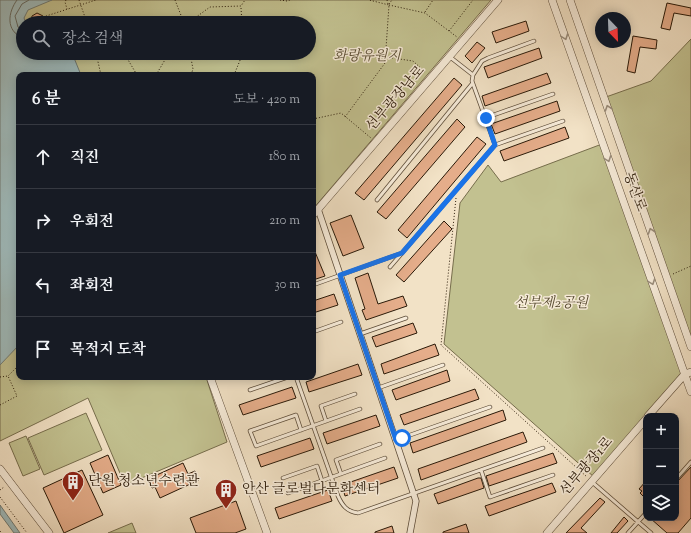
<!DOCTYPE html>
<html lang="ko">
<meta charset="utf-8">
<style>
:root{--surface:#171b24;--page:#242831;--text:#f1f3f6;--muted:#9ea1a6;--line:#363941}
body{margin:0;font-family:"Sorts Mill Goudy","Noto Serif KR",serif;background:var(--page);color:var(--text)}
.controls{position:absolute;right:12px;bottom:12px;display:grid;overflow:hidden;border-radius:8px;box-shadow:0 2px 10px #0003}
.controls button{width:36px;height:36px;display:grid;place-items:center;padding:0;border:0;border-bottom:1px solid var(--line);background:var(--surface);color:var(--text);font:20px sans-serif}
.compass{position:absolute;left:595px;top:12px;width:36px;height:36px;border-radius:50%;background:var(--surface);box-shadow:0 2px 10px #0003;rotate:157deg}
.stop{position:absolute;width:12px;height:12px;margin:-9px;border:3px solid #1a73e8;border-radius:50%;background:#fff}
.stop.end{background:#1a73e8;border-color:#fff;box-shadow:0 1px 4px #0008}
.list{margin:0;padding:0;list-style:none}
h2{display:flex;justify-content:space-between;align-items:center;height:52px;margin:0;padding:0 16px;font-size:17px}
h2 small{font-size:13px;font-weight:400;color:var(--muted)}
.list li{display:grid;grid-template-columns:26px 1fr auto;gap:12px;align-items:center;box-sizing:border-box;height:64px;padding:0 16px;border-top:1px solid var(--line)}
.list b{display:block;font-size:15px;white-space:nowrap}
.list em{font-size:13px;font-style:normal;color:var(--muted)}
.icon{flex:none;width:22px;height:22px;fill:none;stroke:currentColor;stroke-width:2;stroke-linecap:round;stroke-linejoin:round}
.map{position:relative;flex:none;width:691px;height:533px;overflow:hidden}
.search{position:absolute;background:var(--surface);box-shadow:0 2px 10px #0003;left:16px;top:16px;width:300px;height:44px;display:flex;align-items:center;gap:10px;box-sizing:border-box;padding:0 14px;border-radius:22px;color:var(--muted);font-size:15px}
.panel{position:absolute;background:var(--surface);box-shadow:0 2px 10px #0003;left:16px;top:72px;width:300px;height:308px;border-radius:8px}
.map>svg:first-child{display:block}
.green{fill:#c2c190;stroke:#766d4c;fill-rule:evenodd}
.water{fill:#9fbcbe;stroke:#707b75}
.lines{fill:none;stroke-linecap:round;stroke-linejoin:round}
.shore{stroke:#646a63;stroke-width:1}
.building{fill:#e5ad8a;stroke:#291908}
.service-casing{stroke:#5b4b38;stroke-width:4.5}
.minor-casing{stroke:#5b4b38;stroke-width:7}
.tertiary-casing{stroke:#5b4b38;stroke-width:8}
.path{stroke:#291908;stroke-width:1;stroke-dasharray:1 2;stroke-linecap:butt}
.service{stroke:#f7ecda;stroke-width:3}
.minor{stroke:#f7ecda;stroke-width:5.5}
.tertiary{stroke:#f7ecda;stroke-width:7}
.oneway{stroke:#9a8d7c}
.route{stroke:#1a73e8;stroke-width:5}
.labels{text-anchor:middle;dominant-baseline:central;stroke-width:3;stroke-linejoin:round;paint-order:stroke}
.park-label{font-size:14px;font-style:italic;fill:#574b31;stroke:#f7ecda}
.street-label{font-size:14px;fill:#291908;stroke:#f7ecda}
.poi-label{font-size:14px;fill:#291908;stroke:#f7ecda;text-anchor:start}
</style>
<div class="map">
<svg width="691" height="533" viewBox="0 0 691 533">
<rect width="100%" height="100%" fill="#f2e2c6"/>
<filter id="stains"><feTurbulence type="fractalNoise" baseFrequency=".005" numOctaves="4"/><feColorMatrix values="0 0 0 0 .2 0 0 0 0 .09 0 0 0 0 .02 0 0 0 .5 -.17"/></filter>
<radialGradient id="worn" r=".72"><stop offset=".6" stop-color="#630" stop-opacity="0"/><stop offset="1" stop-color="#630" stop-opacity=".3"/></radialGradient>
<path class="green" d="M0,0H491L313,209V75H19V377H206L227,442L125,485L88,398L0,441ZM23,23H309V53H23Z
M691,39V338L606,97L651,81Z
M602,144L683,373L594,477L444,344L460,203L488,165L501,182Z
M86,413L102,450L44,475L28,438Z
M26,436L40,469L23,476L9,443Z
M132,523L136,533H108Z"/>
<path class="water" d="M0,0H52L28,10L24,18L26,23H23V53H72L81,75H19V345L0,365Z
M0,505L20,533H14L0,514Z"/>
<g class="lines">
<path class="shore" d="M17,0C8,12 5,31 23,38
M23,31L18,27L15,16L22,4L29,0"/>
</g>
<path class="building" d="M667,3L691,8V16L674,13L670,30L661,28Z
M37,13L43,16L42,23H31L32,16Z
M526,21L529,31L496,43L492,32Z
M633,36L657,40L656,49L640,47L635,73L627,71Z
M477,42L485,48L472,63L465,56Z
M539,48L542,58L488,78L484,67Z
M547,73L551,83L485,106L482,96Z
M454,78L462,85L364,200L355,193Z
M557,101L560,111L495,134L491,124Z
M457,119L465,127L386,219L377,212Z
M565,127L569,138L504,161L500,151Z
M477,137L486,144L407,238L398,230Z
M351,215L364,248L343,256L330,223Z
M444,221L452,229L404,282L396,275Z
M313,247L325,276L313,280Z
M368,273L378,304L403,296L407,306L366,320L362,310L365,309L355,278Z
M334,294L338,305L313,313V301Z
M413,323L417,333L376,347L372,337Z
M435,344L439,355L384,374L381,364Z
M358,364L362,375L309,392L306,382Z
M447,370L450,381L396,400L392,390Z
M292,387L296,398L243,415L239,405Z
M475,389L479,399L404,425L400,415Z
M503,410L506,420L413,453L410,443Z
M376,415L380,426L327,444L323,433Z
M523,432L527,442L421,480L418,469Z
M310,438L314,449L261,467L257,456Z
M553,453L557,463L489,486L486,476Z
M108,455L121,485L103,493L90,463Z
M183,463L188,474L195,471L199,480L160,498L155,487L152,488L148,479Z
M394,467L398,478L345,496L342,485Z
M691,467V518L678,533H667L650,518H676V483Z
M82,470L103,515L64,533L43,488Z
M478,478H481L484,488L438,504L434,494Z
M646,481V499L640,493L642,491L639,489Z
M552,483L556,492L489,516L485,506Z
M328,490L332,501L279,519L275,508Z
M600,498L605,502L581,528L587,533H566Z
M236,501L246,529L235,533H196L190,518Z
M624,517L628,521L617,533H611Z
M466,524L469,533H443V532Z
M392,526L394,533H375V532Z"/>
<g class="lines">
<g class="service-casing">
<path id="service" d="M473,75L482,61L488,58L534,41
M485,118L553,94
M495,145L563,121
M377,200L472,84
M390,267L495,145L472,81L473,75L450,57
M313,285L402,253
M313,332L341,322
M360,334L406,318
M296,377L338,496C342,505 347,512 358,513L543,448
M378,388L443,365
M250,390L288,377
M326,421L321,406L355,394
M301,430L296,415L250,431L256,446L360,409
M396,440L490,407
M481,470L490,497L553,475
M341,474L336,460L380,444
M283,478L317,466L322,481
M676,479L691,462
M592,482L651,533
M288,493L385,458
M628,533L646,513"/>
</g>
<g class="minor-casing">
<path id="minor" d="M318,209L416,501L410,533"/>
</g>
<g class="tertiary-casing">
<path id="tertiary" d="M552,0L691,392
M570,0L691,347
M313,215L498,0
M210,377L267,533
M648,416L685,374L691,372
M0,469L49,533
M547,533L646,419"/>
</g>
<path class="path" d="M66,0L65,2L67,9
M79,0L87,23
M175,0L184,23
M280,0L287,1L290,0
M387,0L388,4
M389,4L392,0
M389,5L425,13L457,37
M241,8L242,23
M425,12L433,0
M43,17L96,0
M188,23L210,7L241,6L245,0
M449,31L473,0
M96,53L101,75
M124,53L137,75
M190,53L193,69L191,75
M386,57L413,61L426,73
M156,75L169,53
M234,75L243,53
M345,117L385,63L389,5L369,0
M313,119L341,113L371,138
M456,198L441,345L587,477
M673,274L691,266
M0,377L8,376
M0,405L17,396L8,376L19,365
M0,490L4,487
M0,497L27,533
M0,531L2,533"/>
<use href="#service" class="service"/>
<use href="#minor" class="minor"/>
<use href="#tertiary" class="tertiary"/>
</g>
<defs><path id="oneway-chevron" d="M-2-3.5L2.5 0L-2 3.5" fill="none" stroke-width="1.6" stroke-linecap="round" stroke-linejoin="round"/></defs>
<g class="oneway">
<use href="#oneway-chevron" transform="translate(565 37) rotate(70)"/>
<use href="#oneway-chevron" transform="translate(608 108) rotate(-109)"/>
<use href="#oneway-chevron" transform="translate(608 159) rotate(70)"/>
<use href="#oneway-chevron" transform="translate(651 231) rotate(-109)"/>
<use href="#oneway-chevron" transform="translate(652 282) rotate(70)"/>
</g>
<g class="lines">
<path class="route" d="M402,438L396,440L340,275L402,253L495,145L486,118"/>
</g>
<defs>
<g id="building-pin" transform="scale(1.15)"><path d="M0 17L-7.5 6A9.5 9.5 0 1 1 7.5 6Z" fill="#8f2418" stroke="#f7ecda"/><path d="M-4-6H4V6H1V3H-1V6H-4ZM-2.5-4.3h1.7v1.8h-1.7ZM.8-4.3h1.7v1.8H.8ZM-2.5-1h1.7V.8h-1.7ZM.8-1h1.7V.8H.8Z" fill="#fff"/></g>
</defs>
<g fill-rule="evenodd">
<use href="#building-pin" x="73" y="482"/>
<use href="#building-pin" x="226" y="490"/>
</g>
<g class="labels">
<g class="park-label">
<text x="367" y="57">화랑유원지</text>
<text x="551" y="304">선부제2공원</text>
</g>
<g class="street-label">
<text transform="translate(396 99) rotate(-49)">선부광장남로</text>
<text transform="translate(634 192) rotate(70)">동산로</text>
<text transform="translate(587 467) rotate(-49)">선부광장1로</text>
</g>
<g class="poi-label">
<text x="88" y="482">단원 청소년수련관</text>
<text x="242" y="490">안산 글로벌다문화센터</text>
</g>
</g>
<rect width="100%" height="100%" filter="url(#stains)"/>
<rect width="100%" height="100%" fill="url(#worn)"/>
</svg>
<div class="controls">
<button>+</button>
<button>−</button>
<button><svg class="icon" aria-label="layers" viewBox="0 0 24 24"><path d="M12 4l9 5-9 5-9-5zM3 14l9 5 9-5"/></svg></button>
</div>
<svg class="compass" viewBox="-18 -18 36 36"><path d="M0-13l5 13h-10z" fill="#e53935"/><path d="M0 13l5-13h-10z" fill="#9ea1a6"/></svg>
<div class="stop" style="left:402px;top:438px"></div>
<div class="stop end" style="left:486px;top:118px"></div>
<div class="search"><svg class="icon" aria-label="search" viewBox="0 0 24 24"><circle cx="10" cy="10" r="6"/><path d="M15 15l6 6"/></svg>장소 검색</div>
<section class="panel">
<h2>6 분<small>도보 · 420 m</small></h2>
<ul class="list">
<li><svg class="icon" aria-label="ahead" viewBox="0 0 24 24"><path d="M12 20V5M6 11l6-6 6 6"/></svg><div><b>직진</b></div><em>180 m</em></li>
<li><svg class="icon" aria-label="right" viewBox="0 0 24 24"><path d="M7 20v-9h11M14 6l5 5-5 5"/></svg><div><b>우회전</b></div><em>210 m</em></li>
<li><svg class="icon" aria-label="left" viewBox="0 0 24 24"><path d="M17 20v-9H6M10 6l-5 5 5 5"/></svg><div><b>좌회전</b></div><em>30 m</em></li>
<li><svg class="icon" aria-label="arrive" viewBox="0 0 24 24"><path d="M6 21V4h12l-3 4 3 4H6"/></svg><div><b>목적지 도착</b></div></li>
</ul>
</section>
</div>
